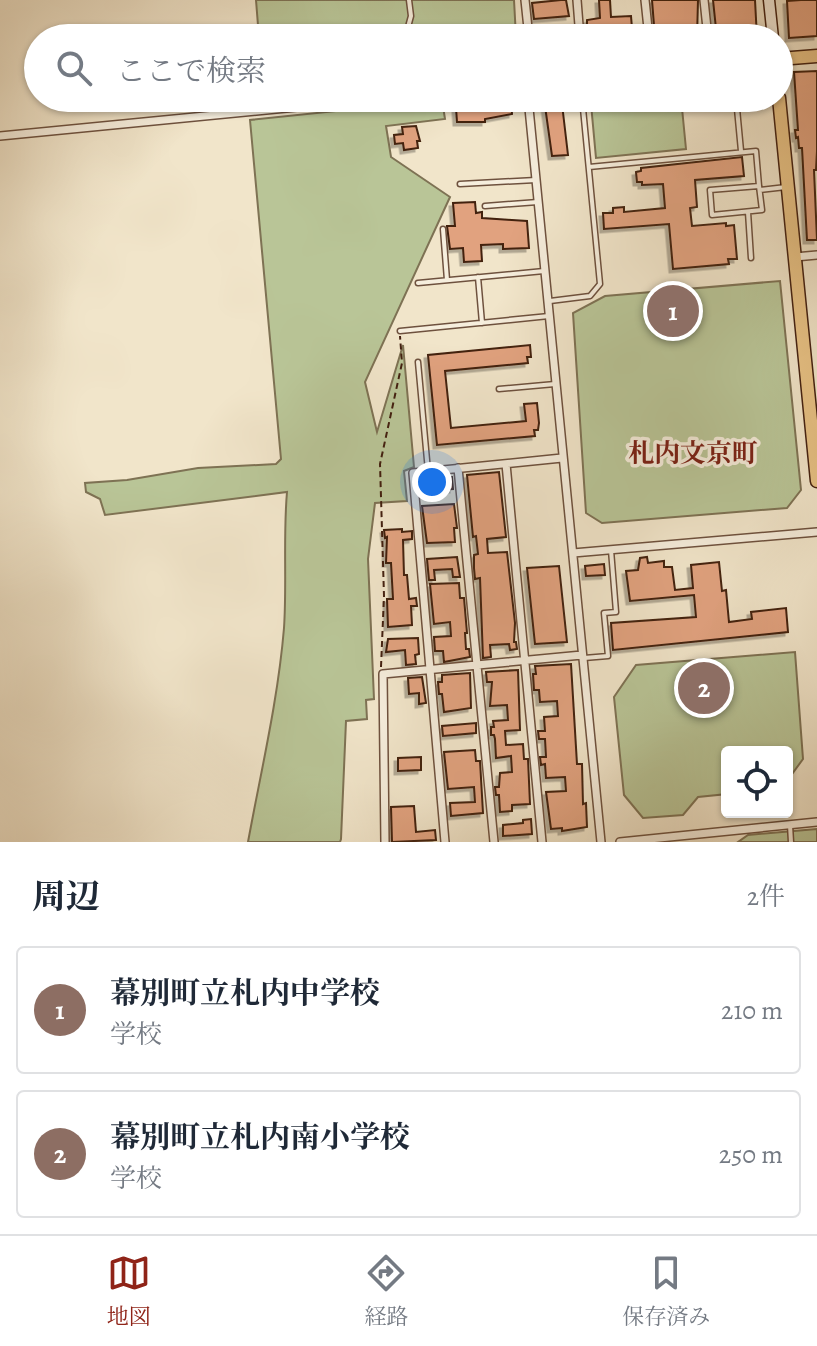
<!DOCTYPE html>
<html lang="ja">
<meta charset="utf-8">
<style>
:root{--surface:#fff;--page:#f2f2f3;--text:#1f2937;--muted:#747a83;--line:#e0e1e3;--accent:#8f2418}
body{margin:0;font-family:Alegreya,"Noto Serif JP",serif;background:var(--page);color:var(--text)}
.controls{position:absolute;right:24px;bottom:24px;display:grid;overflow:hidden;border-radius:8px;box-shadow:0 2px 6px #0004}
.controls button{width:72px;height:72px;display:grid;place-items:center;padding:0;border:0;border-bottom:2px solid var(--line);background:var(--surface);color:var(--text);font:40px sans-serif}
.you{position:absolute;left:432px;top:482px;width:28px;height:28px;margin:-20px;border:6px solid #fff;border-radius:50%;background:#1a73e8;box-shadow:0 0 0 12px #1a73e833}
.badge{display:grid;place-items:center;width:52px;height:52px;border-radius:50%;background:var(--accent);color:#fff;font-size:26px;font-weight:700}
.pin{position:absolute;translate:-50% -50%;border:4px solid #fff;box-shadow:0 2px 8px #0006}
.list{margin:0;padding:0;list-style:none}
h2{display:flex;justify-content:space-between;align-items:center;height:104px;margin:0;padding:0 32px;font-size:34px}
h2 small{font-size:26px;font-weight:400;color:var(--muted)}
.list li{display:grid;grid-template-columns:52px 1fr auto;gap:24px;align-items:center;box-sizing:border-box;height:128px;margin:0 16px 16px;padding:0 16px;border:2px solid var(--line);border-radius:8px}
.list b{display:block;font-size:30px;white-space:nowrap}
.list p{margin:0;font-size:26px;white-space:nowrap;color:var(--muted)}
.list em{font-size:26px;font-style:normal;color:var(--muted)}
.icon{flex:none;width:44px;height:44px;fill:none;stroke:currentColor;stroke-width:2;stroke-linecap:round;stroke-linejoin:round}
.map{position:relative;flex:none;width:817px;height:842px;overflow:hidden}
.search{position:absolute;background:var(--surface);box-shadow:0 2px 6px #0004;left:24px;right:24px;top:24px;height:88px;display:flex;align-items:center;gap:20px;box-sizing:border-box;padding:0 28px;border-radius:44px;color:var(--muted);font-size:30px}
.sheet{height:392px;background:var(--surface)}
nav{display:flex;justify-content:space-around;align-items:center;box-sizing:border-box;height:112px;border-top:2px solid var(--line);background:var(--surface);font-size:22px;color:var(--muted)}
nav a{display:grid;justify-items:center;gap:4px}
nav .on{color:var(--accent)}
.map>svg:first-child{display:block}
.green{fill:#b9c597;stroke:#7e7254;stroke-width:2}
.building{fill:#e1a27f;stroke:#432010;stroke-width:2;filter:url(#shadow)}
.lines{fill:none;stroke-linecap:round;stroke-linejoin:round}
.lane-casing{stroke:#6e513e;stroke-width:7}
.street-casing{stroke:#6e513e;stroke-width:10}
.secondary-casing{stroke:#432010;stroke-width:13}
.primary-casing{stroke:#432010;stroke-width:15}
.path{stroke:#432010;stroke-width:2;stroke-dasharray:6 4;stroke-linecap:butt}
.lane{stroke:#f6eedd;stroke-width:4}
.street{stroke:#f6eedd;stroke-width:7}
.secondary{stroke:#f6eedd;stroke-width:10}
.primary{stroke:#e8c285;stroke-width:12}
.labels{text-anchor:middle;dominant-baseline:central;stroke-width:7;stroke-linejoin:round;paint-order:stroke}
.quarter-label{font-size:26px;font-weight:bold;fill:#7a1f14;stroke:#f6eedd}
</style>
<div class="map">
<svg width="817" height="842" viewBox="0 0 817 842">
<defs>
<filter id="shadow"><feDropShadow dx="-3.5" dy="3.5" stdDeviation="0" flood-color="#0004"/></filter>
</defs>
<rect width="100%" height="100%" fill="#f1e5ca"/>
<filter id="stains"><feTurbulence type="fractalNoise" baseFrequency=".0025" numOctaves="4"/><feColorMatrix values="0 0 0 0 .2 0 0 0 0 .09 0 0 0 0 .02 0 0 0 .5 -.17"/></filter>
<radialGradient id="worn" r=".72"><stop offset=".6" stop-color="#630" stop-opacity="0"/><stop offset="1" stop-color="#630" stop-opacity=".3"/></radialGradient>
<path class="green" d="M256,0H514L516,37L259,38Z
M656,98H681L686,149L596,158L591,104Z
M442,100L445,119L386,126L391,157L450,197L365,382L377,432L403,345L414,467L404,471L407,501L375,503L368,559L374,699L366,700L367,719L346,721L341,839L340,842H248C261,771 278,700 284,628C287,583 283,537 287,492L105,515L100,499L86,492L85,483L127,480L198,468L276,464L281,459L250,120Z
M780,281L801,490L787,508L602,523L586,513L573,313L605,296Z
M795,652L803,759L787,781V752H727V794L698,797L683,815L643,818L624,795L614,697L636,665Z
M817,829V842H738L748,835Z"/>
<path class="building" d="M561,0H566L569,16L534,19L532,3Z
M599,0H610L611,17L631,16L632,28L587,32V20L600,18Z
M652,0H698L697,38H655Z
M713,0H755L757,38H717Z
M801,0H817V36L789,38L787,1Z
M817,71V151L816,170H814L817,240H807L802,148H799L798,137L796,138L795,130H798L794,72Z
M511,99L512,114L485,119V122H457L456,108H464V104H503V100Z
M562,104L568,155L552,156L545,106Z
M416,126L420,141H417L418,148L404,150L403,143L395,144L394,135L403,134L402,127Z
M742,157L744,176L695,180L697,207L690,208L692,226L726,223V226L734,225L737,259H728L729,264L673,269L669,224L604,229L603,213H613V208L624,207V212L665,208L663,184L642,185V182H637L636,172L641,171V168Z
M475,202L476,213L482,212V218L527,221L529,248L503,249V244L481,245L482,261L464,262L463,248L450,249L447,226H455L453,203Z
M530,345L531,357H527L528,363L445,371L451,428L526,421L524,404L537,403L539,423L538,430H534L535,436L437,445L428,355Z
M499,472L506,537L487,539L488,553L507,552L515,623L514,642H516L517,649L510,650L509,644L490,645L491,657L483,658L480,578L475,579L474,568V555L478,554L476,536L473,537L467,475Z
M452,477L453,489L421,491L420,480Z
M454,504L457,528H454L455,542L427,543L422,506Z
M402,529V532L412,531V539L403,540L404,575H407L409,599L416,598L417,606H411L412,625L388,627L387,599H393L391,563H386L387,537L385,538L384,530Z
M457,557L460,577H453L452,569L434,570L435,580H429L427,559Z
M647,557L648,563L664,561V567H672L675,590L693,588L691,565L719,562L722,591L726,590L729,622L752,619L751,612L786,608L788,632L613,650L611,623L696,617L694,595L630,601L626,571L638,570L640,558Z
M604,564L605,575L586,576L585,566Z
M559,566L567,642L535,644L527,568Z
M459,583L460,598H464L467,633H465L466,649H469L470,657L444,662L443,651H435L434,637L451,636L450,622L434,624L430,584Z
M418,638L419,654L415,655L416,664L406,665L405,650L386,652L388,639Z
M571,664L577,764H582L583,804L586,803L587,827L562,831V828L551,829L546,792L566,791L565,777L546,778L545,764L541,765L540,757H546L545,739H539L538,731H545L544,717L558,716L557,701L540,702L539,690H534L533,674H536L535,666Z
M518,670L520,730L505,731L506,745L523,744L524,759H528L530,804L512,805V811L500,812L499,795H496L495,787H499L500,773L512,772L511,756L496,758L495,739L494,735H491V727H494L493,721L508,720L507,705L490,706L492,682H487L486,672Z
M470,673L471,708L444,712L442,694H439L438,682H442V675Z
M422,677L426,703L419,704V693L409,694L408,678Z
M476,723V733L443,736L442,726Z
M475,750L476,761H480L483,813L451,816L450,803L475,802L474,787L448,789L444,752Z
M421,757V770L398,771V758Z
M414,806L416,832L435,830L436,840L392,842L391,807Z
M531,819L532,834L503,836V825L523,823V820Z"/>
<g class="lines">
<g class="lane-casing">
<path id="lane" d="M405,38L411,16L409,0
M736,98L741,151
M589,167L756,151L759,186L762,210L712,215L710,190L759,186
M460,184L536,180
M760,190L786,187
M485,206L538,202
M748,212L751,258
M443,229L447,280
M478,277L482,323
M418,283L544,271
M550,301L590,296L600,284L582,98
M400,331L549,316
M418,362L428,471
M499,389L555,384
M584,658L608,656L604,613L616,612L611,550
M790,825L791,842"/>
</g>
<g class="street-casing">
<path id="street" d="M525,0L529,38
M577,0L580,38
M645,0L649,38
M704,0L708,38
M528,98L601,842
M0,136L388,98
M795,257L817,255
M506,464L542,842
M458,468L494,842
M573,553L817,532
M385,842L383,674L582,655
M445,842L413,473L562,458
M620,842L817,822"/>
</g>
<g class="secondary-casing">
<path id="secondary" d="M769,0L773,38"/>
</g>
<g class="primary-casing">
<path id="primary" d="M779,59L817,56
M779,98L817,481"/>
</g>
<path class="path" d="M381,667L384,596L380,464L402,363L400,336"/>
<use href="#lane" class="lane"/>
<use href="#street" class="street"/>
<use href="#secondary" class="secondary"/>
<use href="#primary" class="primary"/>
</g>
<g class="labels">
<g class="quarter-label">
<text x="693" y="453">札内文京町</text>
</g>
</g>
<rect width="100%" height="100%" filter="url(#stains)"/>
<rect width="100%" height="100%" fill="url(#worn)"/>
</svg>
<div class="controls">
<button><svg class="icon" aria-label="locate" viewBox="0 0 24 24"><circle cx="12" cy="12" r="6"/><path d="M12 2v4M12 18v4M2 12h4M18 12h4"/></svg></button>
</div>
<div class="you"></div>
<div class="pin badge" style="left:673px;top:311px;background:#8d6e63">1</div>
<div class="pin badge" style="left:704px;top:688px;background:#8d6e63">2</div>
<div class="search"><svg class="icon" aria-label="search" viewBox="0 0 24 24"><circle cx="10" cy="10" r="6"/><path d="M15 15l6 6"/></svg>ここで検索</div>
</div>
<section class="sheet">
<h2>周辺<small>2件</small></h2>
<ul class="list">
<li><span class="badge" style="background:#8d6e63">1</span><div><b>幕別町立札内中学校</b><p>学校</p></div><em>210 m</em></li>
<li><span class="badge" style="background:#8d6e63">2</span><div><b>幕別町立札内南小学校</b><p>学校</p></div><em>250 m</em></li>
</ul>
</section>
<nav>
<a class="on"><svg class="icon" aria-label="map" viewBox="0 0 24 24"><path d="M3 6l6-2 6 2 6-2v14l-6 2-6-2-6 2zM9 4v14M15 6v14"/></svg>地図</a>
<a><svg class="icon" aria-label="directions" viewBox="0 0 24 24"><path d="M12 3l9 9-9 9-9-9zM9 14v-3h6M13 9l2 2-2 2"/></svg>経路</a>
<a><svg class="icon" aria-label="saved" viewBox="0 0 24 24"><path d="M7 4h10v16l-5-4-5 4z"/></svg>保存済み</a>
</nav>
